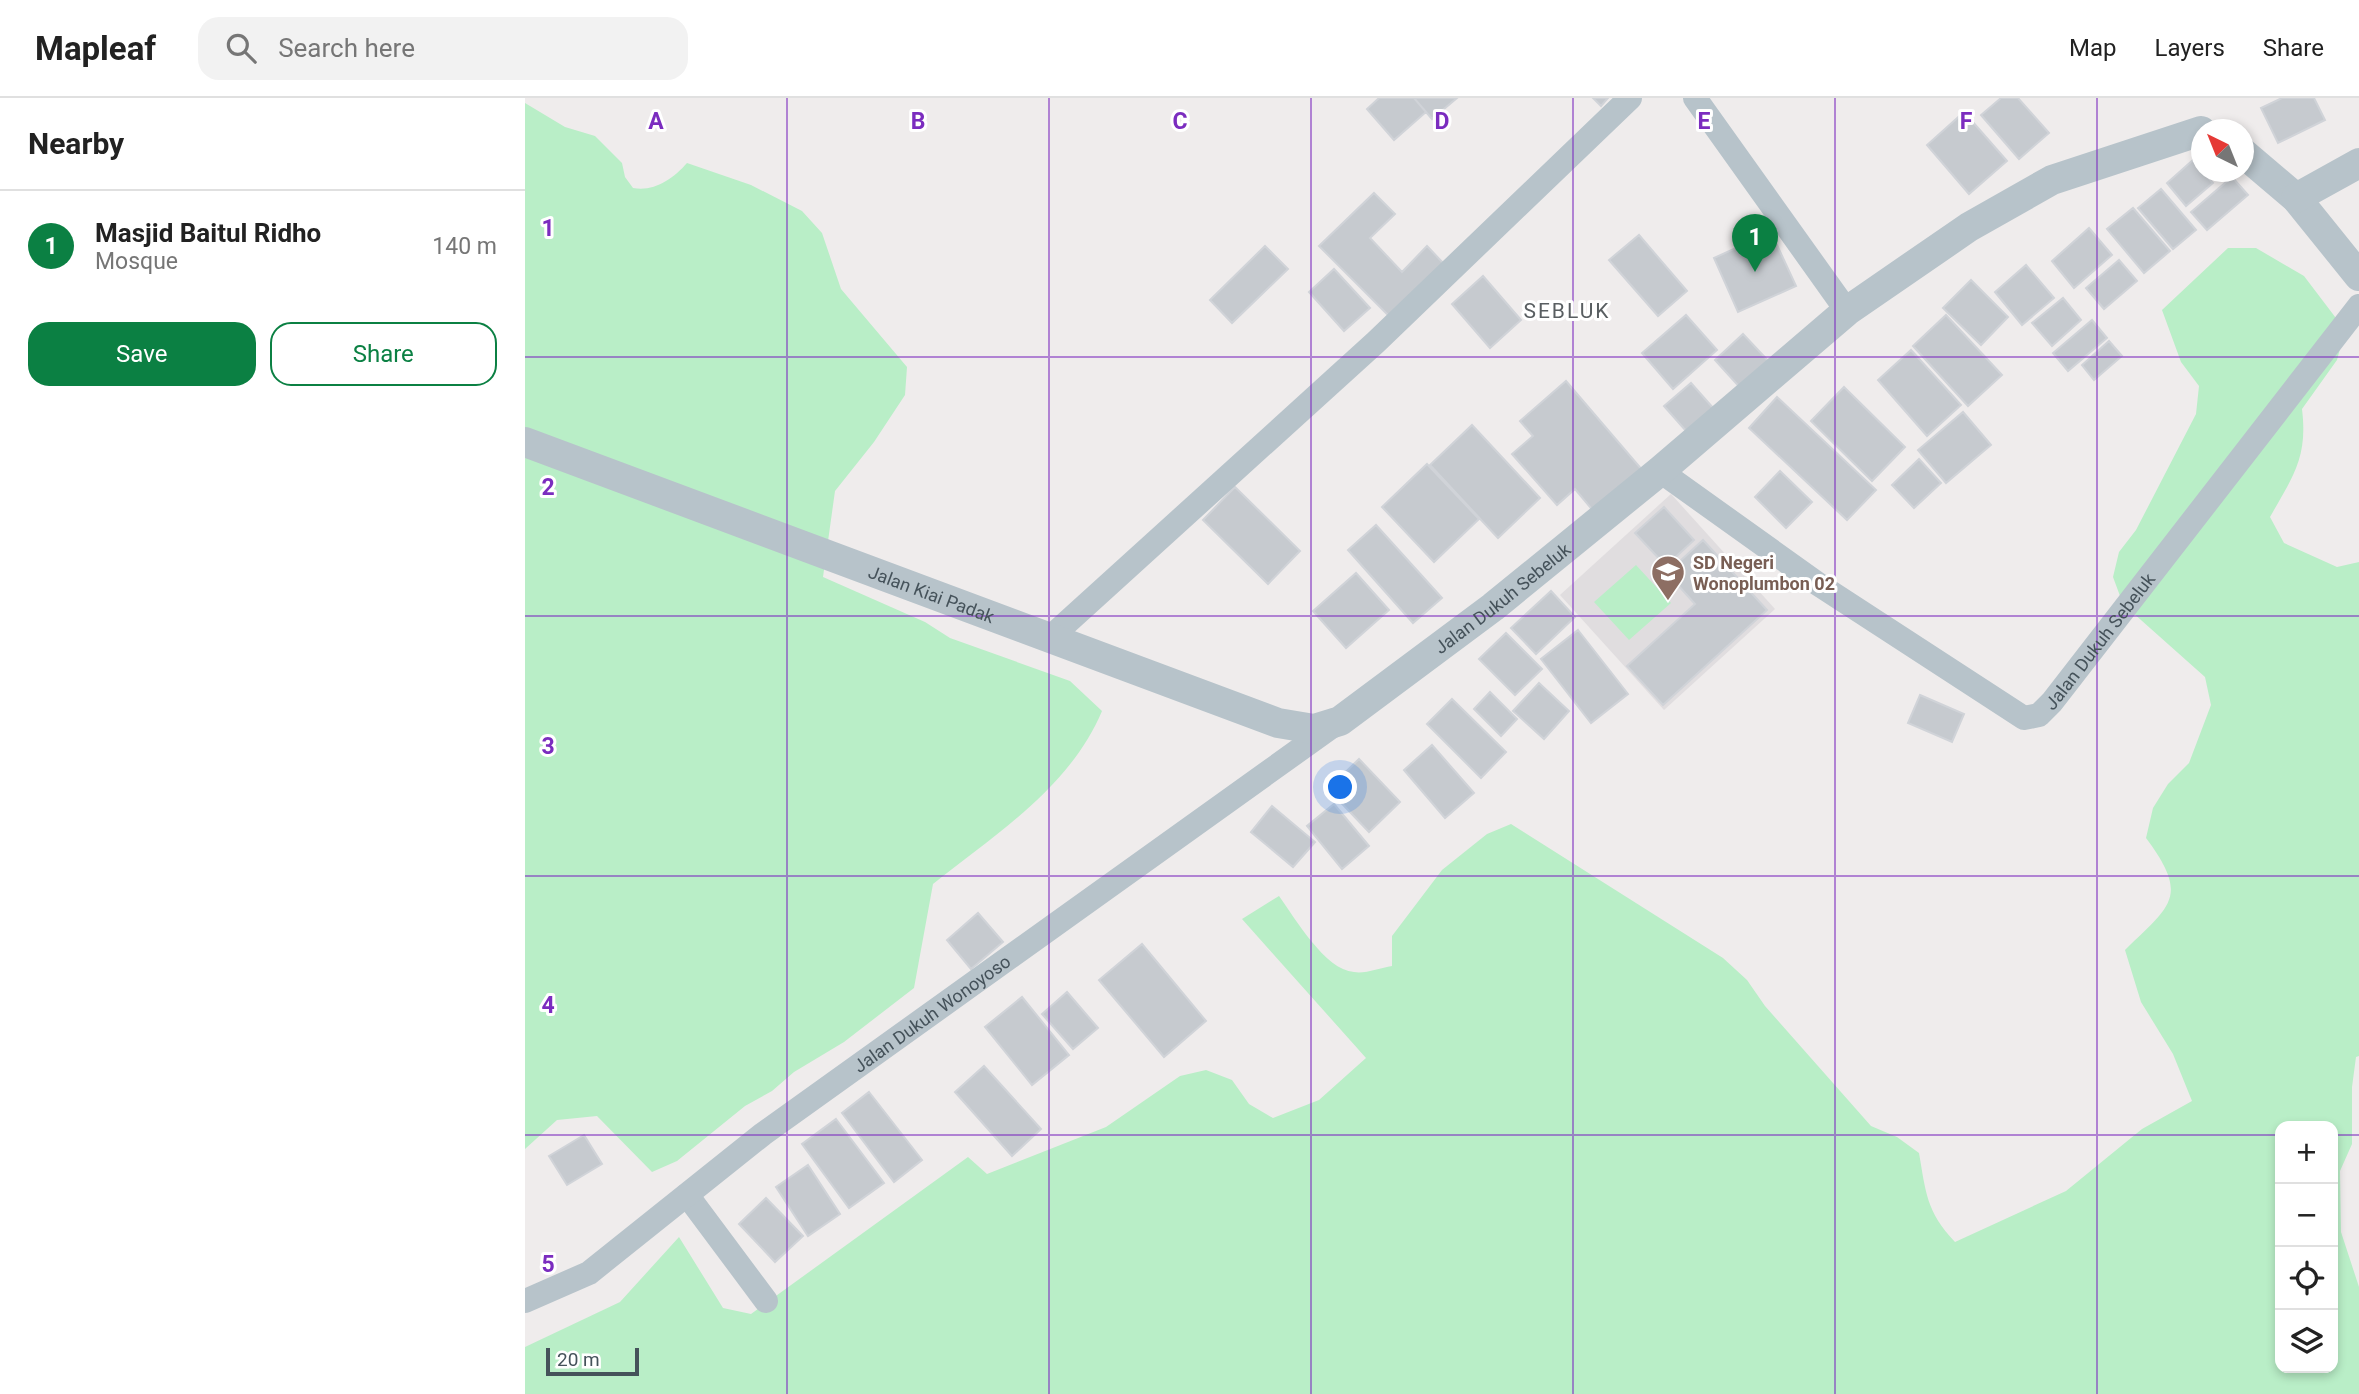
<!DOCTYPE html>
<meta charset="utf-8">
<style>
:root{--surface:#fff;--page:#f2f2f2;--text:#222;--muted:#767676;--line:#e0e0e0;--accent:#0b8043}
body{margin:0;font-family:Roboto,sans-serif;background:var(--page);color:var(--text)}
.controls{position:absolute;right:21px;bottom:21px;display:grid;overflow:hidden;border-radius:14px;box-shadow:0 4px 10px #0003}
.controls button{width:63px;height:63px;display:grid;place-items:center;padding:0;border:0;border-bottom:2px solid var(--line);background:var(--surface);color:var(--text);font:35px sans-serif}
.compass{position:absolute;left:1666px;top:21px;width:63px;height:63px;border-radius:50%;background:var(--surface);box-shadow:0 4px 10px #0003;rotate:317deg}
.scale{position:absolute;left:21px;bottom:18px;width:93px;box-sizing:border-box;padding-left:7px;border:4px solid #45525a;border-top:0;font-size:19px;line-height:24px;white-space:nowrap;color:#45525a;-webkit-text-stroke:5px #fff;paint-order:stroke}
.you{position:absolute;left:816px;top:690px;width:24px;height:24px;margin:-18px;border:5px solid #fff;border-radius:50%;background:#1a73e8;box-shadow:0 0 0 10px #1a73e833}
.badge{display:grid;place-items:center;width:46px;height:46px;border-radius:50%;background:var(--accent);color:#fff;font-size:23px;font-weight:700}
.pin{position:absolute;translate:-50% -58px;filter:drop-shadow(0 2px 4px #0008)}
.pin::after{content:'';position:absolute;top:37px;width:24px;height:21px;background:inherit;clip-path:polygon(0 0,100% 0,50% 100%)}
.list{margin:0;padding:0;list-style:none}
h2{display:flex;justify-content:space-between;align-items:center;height:91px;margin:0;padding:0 28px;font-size:30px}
h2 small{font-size:23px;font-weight:400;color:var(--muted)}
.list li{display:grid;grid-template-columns:46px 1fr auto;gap:21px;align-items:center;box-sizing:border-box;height:112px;padding:0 28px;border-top:2px solid var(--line)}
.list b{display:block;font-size:26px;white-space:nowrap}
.list p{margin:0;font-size:23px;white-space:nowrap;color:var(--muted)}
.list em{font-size:23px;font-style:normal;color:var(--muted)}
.actions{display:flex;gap:14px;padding:21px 28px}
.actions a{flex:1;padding:16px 0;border:2px solid var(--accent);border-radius:21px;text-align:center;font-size:24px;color:var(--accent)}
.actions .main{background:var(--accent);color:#fff}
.icon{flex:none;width:38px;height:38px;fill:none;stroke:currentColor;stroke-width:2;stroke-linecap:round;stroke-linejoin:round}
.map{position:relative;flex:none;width:1834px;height:1296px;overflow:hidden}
header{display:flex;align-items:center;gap:42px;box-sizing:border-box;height:98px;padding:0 35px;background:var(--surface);border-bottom:2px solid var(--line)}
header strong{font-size:33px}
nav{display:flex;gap:38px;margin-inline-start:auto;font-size:24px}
.search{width:490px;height:63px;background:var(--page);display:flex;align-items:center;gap:18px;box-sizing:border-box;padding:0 24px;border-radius:21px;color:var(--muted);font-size:26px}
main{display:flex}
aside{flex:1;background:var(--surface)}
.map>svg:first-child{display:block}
.education{fill:#e0dddf}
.green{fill:#b9eec7;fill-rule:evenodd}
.building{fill:#c6cacf;stroke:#d0d3d8;stroke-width:2}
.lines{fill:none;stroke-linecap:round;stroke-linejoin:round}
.minor{stroke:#b7c3ca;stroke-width:24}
.tertiary{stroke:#b7c3ca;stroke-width:30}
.grid{fill:none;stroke:#7b2cbf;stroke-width:2;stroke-opacity:0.55}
.labels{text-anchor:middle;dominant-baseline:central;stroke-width:6;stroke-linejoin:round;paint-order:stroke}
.education-label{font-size:18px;font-weight:bold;fill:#785e54;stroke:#fff;text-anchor:start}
.street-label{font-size:18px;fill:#45525a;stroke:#fff}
.quarter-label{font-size:21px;letter-spacing:2px;fill:#595e61;stroke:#fff}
.grid-label{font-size:23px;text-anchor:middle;font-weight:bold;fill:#7b2cbf;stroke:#fff;stroke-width:6;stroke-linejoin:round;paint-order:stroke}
</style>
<header>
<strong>Mapleaf</strong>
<div class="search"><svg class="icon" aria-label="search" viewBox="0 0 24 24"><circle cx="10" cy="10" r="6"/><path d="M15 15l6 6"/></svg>Search here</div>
<nav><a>Map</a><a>Layers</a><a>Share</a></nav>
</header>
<main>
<aside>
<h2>Nearby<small></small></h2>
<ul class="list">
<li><span class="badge">1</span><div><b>Masjid Baitul Ridho</b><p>Mosque</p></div><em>140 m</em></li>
</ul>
<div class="actions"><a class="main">Save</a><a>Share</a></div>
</aside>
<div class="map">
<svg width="1834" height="1296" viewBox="0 0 1834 1296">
<rect width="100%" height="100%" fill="#efecec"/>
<path class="education" d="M1146,396L1250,511L1139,612L1035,497Z"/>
<path class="green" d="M0,5L40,29L70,38L97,65L100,79L108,90C129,94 148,81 162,65L226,87L277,113L297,135L316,191L382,269L380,297L349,344L310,393L298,479L400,524L425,540L545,583L577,613C545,689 471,736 408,786L389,890L319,944L269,974L247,993L220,1008L152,1063L127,1074L72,1018L32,1022L0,1051V1065Z
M1703,150H1731L1779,178L1820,232L1812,262L1777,311C1783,360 1768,378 1745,419L1759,445L1812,469L1834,464V958L1831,959L1827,989V1046L1815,1073L1816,1134L1834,1189V1296H0V1249L95,1204L154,1139L198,1210L226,1216L443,1059L462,1076L581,1029L655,978L681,972L707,982L724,1006L748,1020L794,1002L841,960L717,821L754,798C770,820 800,872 829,874C840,876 855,870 867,868V838L917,772L962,736L986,726L1198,860L1222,882L1240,908L1346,1028L1372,1039L1394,1055C1401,1095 1401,1113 1430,1144L1541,1093L1617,1031L1667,1003L1648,956L1616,904L1600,852C1646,807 1665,799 1621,740L1628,710L1643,686L1664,665L1686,607L1680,579L1598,506L1588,479L1594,454L1611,432L1671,316L1674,288L1656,264L1637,212ZM1755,1028H1808V1270H1755Z
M1111,467L1146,505L1104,542L1069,504Z"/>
<path class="building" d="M854,0H889L901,14L869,42L842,11Z
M889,0H932L907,21Z
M1068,0H1083L1076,8Z
M1476,0H1493L1524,35L1494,61L1456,17Z
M1757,0H1789L1800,22L1753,45L1736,10Z
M1439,14L1482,63L1444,96L1402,47Z
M1668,62L1688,85L1661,108L1642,85Z
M1707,79L1723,97L1682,132L1666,114Z
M1636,91L1671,132L1648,151L1613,110Z
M849,95L870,116L845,140L877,174L902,148L920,167L866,220L794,148Z
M1608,110L1645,153L1619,175L1582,131Z
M1564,130L1587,157L1549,190L1527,163Z
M1246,134L1271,188L1213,214L1189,160Z
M1114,137L1162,193L1133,218L1084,162Z
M740,148L763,171L707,225L685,202Z
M1594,162L1612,183L1579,211L1561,190Z
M1501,167L1529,200L1497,227L1470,194Z
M809,171L845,210L819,233L784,194Z
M958,178L996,222L965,250L927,206Z
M1446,182L1483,219L1456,247L1418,210Z
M1538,200L1556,222L1527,248L1507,225Z
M1161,217L1192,252L1148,291L1117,255Z
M1421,217L1477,277L1443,308L1388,248Z
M1567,222L1582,240L1543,273L1528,255Z
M1218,236L1249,269L1220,295L1190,262Z
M1584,243L1597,258L1569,282L1557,267Z
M1386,252L1436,307L1402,338L1353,282Z
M1041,283L1118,373L1070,415L1050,391L1032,407L987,356L1008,338L995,323Z
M1166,285L1189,311L1162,334L1139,308Z
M1319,289L1380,349L1347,383L1286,323Z
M1252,299L1351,392L1322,422L1224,330Z
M1438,314L1466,347L1421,385L1393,352Z
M947,327L1015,400L973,440L905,367Z
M1394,361L1416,385L1389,410L1367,387Z
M902,366L954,421L909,464L857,409Z
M1255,373L1287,404L1261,430L1230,399Z
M710,389L775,453L743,486L678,422Z
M1139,409L1169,442L1141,468L1110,435Z
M851,427L917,500L888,525L823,452Z
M1178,442L1242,512L1138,607L1102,568L1170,506L1142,475Z
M831,475L864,512L821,550L788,513Z
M1026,493L1050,519L1011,556L986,530Z
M1053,532L1103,596L1066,625L1016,561Z
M981,535L1017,571L990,597L954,561Z
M1014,585L1044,613L1019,641L988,613Z
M965,594L992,621L976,638L949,611Z
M1395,597L1439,616L1427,644L1383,625Z
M927,601L981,654L956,680L902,626Z
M907,647L949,695L920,720L879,672Z
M834,661L875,704L844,734L803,691Z
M809,706L844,748L817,771L782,728Z
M747,708L790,744L768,769L726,734Z
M453,815L478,844L446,871L422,842Z
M617,846L681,923L639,959L574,882Z
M542,894L573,930L548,951L517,916Z
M497,899L544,957L507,987L460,929Z
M459,968L516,1031L487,1058L430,994Z
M344,994L397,1062L369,1084L317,1015Z
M311,1021L359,1085L324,1110L277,1046Z
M59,1037L77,1066L42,1087L24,1058Z
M283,1067L315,1116L283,1138L251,1089Z
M241,1100L278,1138L250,1164L214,1126Z"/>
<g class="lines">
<g class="minor">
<path d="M1170,0L1322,213"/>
<path id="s1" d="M1135,373L1293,486L1499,620L1514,617L1527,604L1834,208"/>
<path d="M527,538L851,244L1105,0"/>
<path d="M162,1097L241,1203"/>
<path id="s2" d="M0,1203L64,1175L238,1036L809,627"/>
</g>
<g class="tertiary">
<path d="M1718,55L1771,100L1834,178"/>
<path d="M1771,100L1834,65"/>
<path id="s3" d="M0,344L753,625L789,631L815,623L968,509L1135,373L1322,213L1444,129L1527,82L1676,33"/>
</g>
</g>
<path class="grid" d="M262,0V1296M524,0V1296M786,0V1296M1048,0V1296M1310,0V1296M1572,0V1296M0,259H1834M0,518H1834M0,778H1834M0,1037H1755M1808,1037H1834"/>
<defs>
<g id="school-pin" transform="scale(1.75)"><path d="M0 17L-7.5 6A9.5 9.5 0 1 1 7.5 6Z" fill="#8d6e63" stroke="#fff"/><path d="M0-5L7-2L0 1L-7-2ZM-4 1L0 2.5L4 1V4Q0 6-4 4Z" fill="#fff"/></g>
</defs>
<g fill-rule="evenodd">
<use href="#school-pin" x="1143" y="474"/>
</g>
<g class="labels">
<g class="education-label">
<text x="1168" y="464">SD Negeri<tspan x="1168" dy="21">Wonoplumbon 02</tspan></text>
</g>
<g class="street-label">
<text stroke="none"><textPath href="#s3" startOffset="434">Jalan Kiai Padak</textPath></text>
<text stroke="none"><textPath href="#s3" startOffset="1071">Jalan Dukuh Sebeluk</textPath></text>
<text stroke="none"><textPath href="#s1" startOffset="551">Jalan Dukuh Sebeluk</textPath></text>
<text stroke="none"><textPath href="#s2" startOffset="500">Jalan Dukuh Wonoyoso</textPath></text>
</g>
<g class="quarter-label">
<text x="1042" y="213">SEBLUK</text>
</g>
</g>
<g class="grid-label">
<text x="131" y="31">A</text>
<text x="393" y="31">B</text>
<text x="655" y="31">C</text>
<text x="917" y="31">D</text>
<text x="1179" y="31">E</text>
<text x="1441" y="31">F</text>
<text x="23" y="138">1</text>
<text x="23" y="397">2</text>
<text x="23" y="656">3</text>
<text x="23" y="915">4</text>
<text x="23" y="1174">5</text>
</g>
</svg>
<div class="controls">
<button>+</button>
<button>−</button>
<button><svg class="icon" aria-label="locate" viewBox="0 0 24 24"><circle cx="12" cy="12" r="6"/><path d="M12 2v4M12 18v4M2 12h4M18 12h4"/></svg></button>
<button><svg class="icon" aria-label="layers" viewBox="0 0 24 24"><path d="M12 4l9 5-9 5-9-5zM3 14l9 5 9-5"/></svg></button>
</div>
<svg class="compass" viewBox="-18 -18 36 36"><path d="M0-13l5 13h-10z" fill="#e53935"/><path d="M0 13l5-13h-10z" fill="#767676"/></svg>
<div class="scale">20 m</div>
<div class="you"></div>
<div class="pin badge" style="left:1230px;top:174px">1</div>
</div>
</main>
